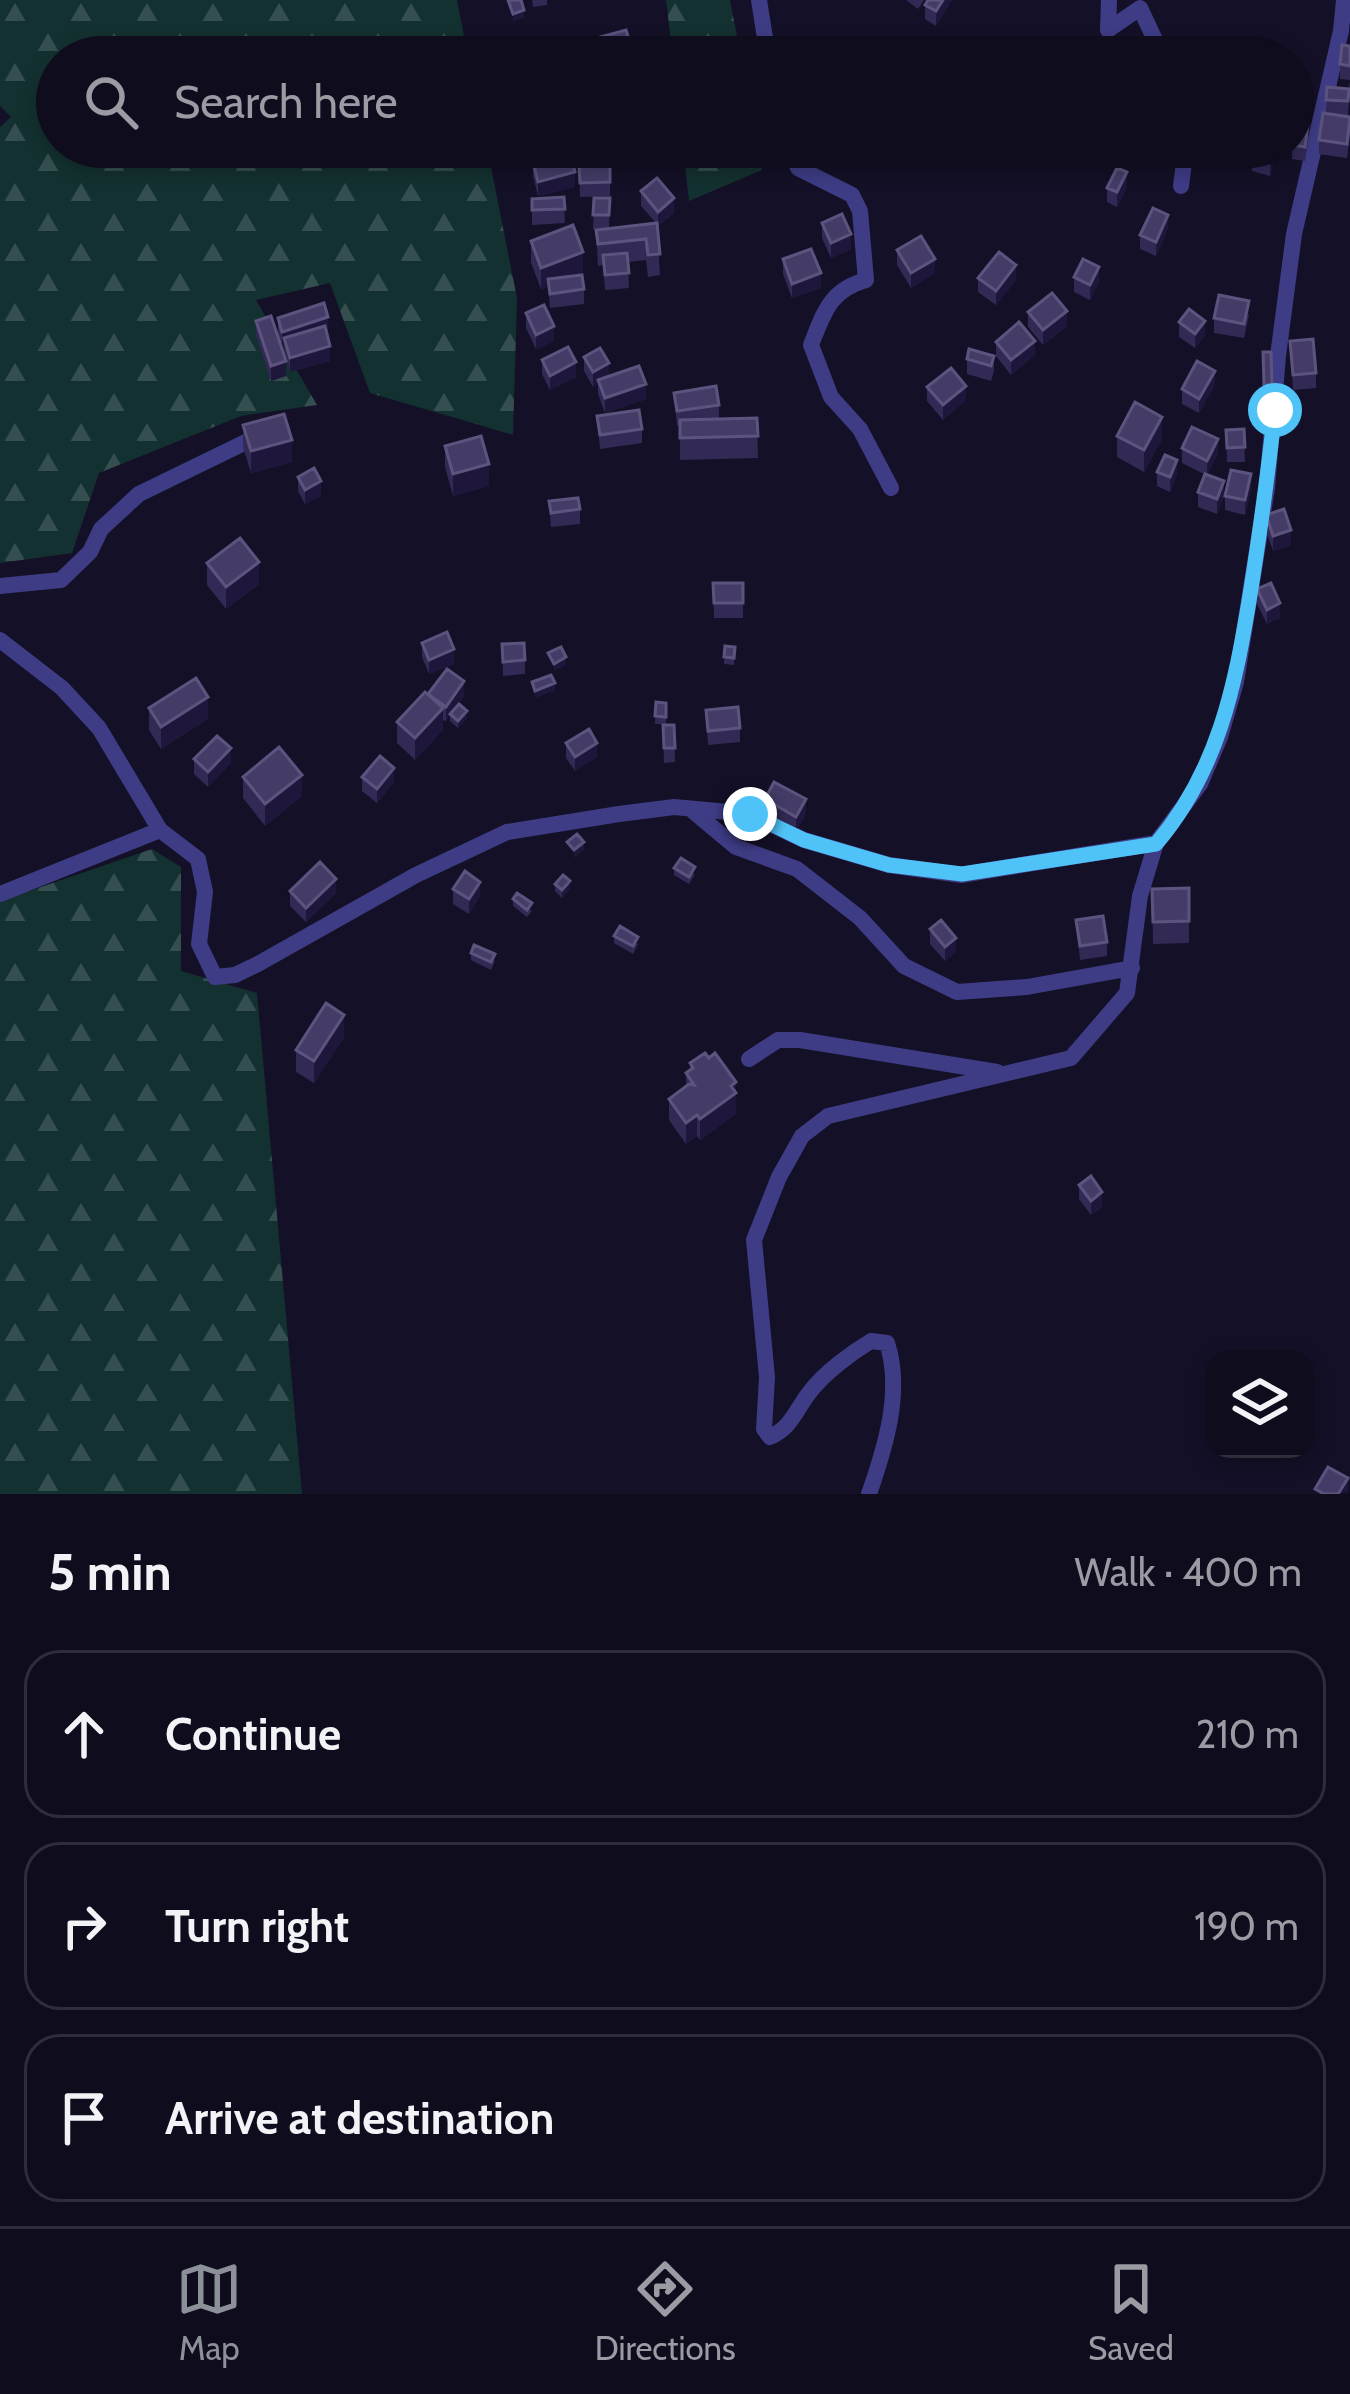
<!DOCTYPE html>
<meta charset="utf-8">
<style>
:root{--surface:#0f0c1d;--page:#1d1a2a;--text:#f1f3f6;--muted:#9b9ba4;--line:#2f2c3b;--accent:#8c9099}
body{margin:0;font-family:Cabin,sans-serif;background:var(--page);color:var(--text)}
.controls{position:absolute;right:36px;bottom:36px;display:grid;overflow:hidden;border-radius:24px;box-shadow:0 6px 18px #0003}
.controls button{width:108px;height:108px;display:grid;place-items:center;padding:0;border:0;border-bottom:3px solid var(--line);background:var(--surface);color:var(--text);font:60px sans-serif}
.stop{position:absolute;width:36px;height:36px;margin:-27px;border:9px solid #4fc3f7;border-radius:50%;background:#fff}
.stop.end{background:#4fc3f7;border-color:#fff;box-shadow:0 3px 12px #0008}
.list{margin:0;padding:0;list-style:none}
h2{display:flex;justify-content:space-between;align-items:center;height:156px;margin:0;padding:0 48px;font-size:51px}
h2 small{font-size:39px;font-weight:400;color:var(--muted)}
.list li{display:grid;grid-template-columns:78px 1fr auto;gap:36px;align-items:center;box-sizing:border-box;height:168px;margin:0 24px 24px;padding:0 24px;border:3px solid var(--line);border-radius:36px}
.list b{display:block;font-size:45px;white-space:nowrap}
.list em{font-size:39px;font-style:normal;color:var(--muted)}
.icon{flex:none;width:66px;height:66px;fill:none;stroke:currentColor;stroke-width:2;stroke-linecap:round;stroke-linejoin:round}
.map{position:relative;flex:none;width:1350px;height:1494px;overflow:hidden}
.search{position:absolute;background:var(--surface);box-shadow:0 6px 18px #0003;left:36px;right:36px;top:36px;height:132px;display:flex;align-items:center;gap:30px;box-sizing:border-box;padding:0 42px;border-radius:66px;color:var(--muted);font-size:45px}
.sheet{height:732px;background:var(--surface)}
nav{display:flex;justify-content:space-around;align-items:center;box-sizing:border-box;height:168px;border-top:3px solid var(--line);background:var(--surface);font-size:33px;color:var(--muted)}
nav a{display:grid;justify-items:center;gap:6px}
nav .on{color:var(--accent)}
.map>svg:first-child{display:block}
.forest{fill:url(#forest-firs)}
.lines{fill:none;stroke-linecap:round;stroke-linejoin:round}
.street{stroke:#3e3c85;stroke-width:16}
.wall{fill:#322955}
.shaded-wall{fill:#1e173b}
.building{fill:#443c67;stroke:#5c547f;stroke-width:3}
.route{stroke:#4fc3f7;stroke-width:15}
</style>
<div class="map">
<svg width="1350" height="1494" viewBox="0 0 1350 1494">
<defs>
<pattern id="forest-firs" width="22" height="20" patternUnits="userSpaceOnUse" patternTransform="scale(3)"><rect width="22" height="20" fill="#133130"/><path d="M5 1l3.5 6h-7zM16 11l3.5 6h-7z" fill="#354e4f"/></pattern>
</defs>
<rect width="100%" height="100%" fill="#141027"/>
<path class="forest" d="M0,0H457L468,57H57V147H487L517,298L513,435L370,393L330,283L256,300L317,405L241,416L99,473L72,553L0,563V127L11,117L0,106Z
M666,0H730L741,57H673Z
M683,147H758L762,170L689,201Z
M152,849L181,867V971L257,993L302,1494H0V901Z"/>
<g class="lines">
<path class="street" d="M759,0L768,57
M1109,0L1108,30L1140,8L1163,57
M791,147L798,168L852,195L860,211L866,280C830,290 824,312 811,345L831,397L860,429L891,488
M1181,186L1186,147
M0,586L61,580L90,552L101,529L139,494L252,439
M0,640L62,688L99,728L160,830
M693,811L736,847L797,869L860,918L904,966L957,992L1027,987L1132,968
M0,894L160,830L198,859L205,892L199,944L215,977L235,975L256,965L416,875L507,832L619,814L674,807L750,814L804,840L889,865L961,875L1156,843
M749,1059L778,1040H800L997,1072
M869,1494C885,1448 903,1391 887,1343L871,1341C851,1353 824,1373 809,1393C796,1410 791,1428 770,1437L764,1429L767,1377L754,1240L779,1177L802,1136L828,1116L1071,1058L1127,993L1140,896L1156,843L1200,784L1220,737L1236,682L1267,488L1278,356L1294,234L1341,31L1344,0"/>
</g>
<path class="wall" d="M532,0H547V5L533,7Z
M906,0H924L918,9Z
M952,0L936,26L925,19V5Z
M1350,46V80L1340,79V64Z
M1350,82L1348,116L1350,117V136L1347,158L1319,154V140L1326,113L1327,87L1348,89Z
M1293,136L1308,140L1305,161L1292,159Z
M596,147H608L607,158L596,157Z
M1276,147L1270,176L1252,171V156Z
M533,162L575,187L538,196L533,176Z
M610,165V196L580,197L579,167Z
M1127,187L1117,207L1107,202V188Z
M641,191L674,213L658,226L657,224L660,275L648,277L646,260L628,262L629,288L605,290L603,265L598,266L596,230H598L593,229L594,198H610L609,228L656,223L641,206Z
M564,197L565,223L532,225V199Z
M822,223L851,249L831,258L822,238Z
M1168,229L1156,256L1140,249V235Z
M531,241L583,274L579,275L584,289V304L550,308L548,287L541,289L531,263Z
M897,250L935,273L911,288L897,265Z
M783,259L821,288L792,298L783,274Z
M1074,277L1099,282L1090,300L1074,292Z
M978,278L1016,280L996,305L978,292Z
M1028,312L1067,326L1043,345L1028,327Z
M526,313L554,341L536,349L526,328Z
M1249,315L1244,338L1214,333V318Z
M278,318L328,332H326L330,361L290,372L284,346H282L278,332Z
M256,321L286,376L271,381L256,335Z
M1179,322L1205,335L1195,348L1179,337Z
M1290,341L1316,373V388L1293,390Z
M996,342L1035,355L1011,375L996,356Z
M1263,352H1271L1272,400H1264Z
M994,356V371L991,381L967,374V359Z
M584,357L609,376L646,399L605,413L598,394V384L593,387L584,371Z
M542,360L576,377L550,390L542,374Z
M1215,385L1199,413L1182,404V389Z
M927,387L966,400L943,420L927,401Z
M674,393L719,405V419L757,418L758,458L680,460V425L677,426Z
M597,416L642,429V443L600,449Z
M243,425L292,462L251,473L243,447Z
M1244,429L1245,462H1227L1226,430Z
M1117,436L1162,439L1144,472L1117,457Z
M445,446L489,486L453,496L445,467Z
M1182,448L1218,453L1207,475L1224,496L1217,514L1198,507V492L1206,475L1182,463Z
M1157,472L1177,475L1170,492L1157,486Z
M298,477L321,496L305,504L298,491Z
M1251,489L1245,515L1225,510V496Z
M549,501L580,509V524L551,527Z
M1266,515L1291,545L1273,551L1266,530Z
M207,563L259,584L226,609L207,585Z
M713,583H743V618H714Z
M1257,589L1280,618L1267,624L1257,604Z
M422,643L454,664L429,674L422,657Z
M502,644L525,660V674L503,676Z
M725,646L735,647L734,665L724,664Z
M428,694L464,696L455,709L467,718L458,728L450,721V715L446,721L443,720V730L415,760L397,743V722Z
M656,702L666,703V724H655Z
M149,708L208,719L161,749L149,730Z
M706,710L740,728V742L708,745Z
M663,725H674L675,762L664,763Z
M566,743L597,757L575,771L566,758Z
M194,759L231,763L208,787L194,774Z
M243,777L302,796L265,826L243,798Z
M362,777L394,782L377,803L362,791Z
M765,799L806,814L796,831L765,814Z
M674,868L695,874L689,884L674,875Z
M555,884L570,889L562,898L555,891Z
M1189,888V943L1153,944L1152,889Z
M453,889L480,896L469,914L453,904Z
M290,891L336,893L306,922L290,906Z
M513,899L532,911L527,917L513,906Z
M1076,920L1107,942V956L1080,960Z
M930,929L956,952L945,961L930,944Z
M614,936L638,944L633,954L614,943Z
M471,953L495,961L491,970L471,960Z
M344,1037L314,1083L296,1072V1050Z
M709,1058L736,1082V1114L700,1140L697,1136L686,1144L669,1120V1099L686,1087V1073L690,1070V1063Z
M1079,1185L1102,1207L1091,1215L1079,1199Z"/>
<path class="shaded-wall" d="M943,0H952L936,26V11Z
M524,10V18L513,21V14Z
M1274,147H1276V153L1270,176V161Z
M575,172V187L538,196V182Z
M1127,172V187L1117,207V192Z
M674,198V213L658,226V212Z
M1168,215V229L1156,256V242Z
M851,234V249L831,258V243Z
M583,252V274L549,286L548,279V287L541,289V268Z
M935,259V273L911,288V273Z
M1016,265V280L996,305V291Z
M1099,267V282L1090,300V285Z
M821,273V288L792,298V284Z
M1067,311V326L1043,345V330Z
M328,317V332L286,345L284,338V346H282V332Z
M1205,321V335L1195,348V334Z
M554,326V341L536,349V335Z
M1035,341V355L1011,375V360Z
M330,346V361L290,372V358Z
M286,361V376L271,381V366Z
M576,362V377L550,390V376Z
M609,363V378L593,387V372Z
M1215,371V385L1199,413V399Z
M646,384V399L605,413V398Z
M966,386V400L943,420V405Z
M1162,417V439L1144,472V450Z
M1218,439V453L1207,475V461Z
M292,440V462L251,473V451Z
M1177,460V475L1170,492V477Z
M489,464V486L453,496V474Z
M1251,474V489L1245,515V500Z
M321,481V496L305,504V490Z
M1224,481V496L1217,514V499Z
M1291,530V545L1273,551V536Z
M259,562V584L226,609V587Z
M1280,603V618L1267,624V610Z
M454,649V664L429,674V660Z
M566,657V665L554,671V664Z
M464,681V696L446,721V707Z
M555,683V691L535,698V691Z
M208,697V719L161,749V727Z
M443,708V730L415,760V738Z
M467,711V718L458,728V721Z
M597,743V757L575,771V757Z
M231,748V763L208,787V772Z
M394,768V782L377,803V789Z
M302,775V796L265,826V804Z
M806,799V814L796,831V817Z
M584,842V850L574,858V850Z
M336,879V893L306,922V908Z
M570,881V889L562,898V890Z
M480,882V896L469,914V899Z
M956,938V952L945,961V947Z
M344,1015V1037L314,1083V1061Z
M736,1082V1114L700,1140V1119Z
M697,1115V1136L686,1144V1123Z
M1102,1192V1207L1091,1215V1201Z
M1348,1478V1492L1338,1494Z"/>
<path class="building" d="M508,0H521L524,10L513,14Z
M928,0H943L936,11L925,5Z
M626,30L633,53L619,57H594L589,40Z
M1209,45L1223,54L1221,57H1200Z
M1342,45L1350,46V66L1340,64Z
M496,48L497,57H474L473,51Z
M1327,87L1349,89L1348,101L1326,100Z
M1323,113L1350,117L1347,144L1319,140Z
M1295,123L1308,125L1305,147L1293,145Z
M1255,147H1274L1270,161L1252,156Z
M570,152L575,172L538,182L533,162Z
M610,165V182L580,183L579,167Z
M1117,168L1127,172L1117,192L1107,188Z
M657,178L674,198L658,212L641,191Z
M564,197L565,209L532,210V199Z
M594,198H610L609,215H593Z
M1153,208L1168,215L1156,242L1140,235Z
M842,214L851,234L831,243L822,223Z
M657,223L660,254L648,255L646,239L598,244L596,230Z
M573,225L583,252L541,268L531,241Z
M921,236L935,259L911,273L897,250Z
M811,249L821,273L792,284L783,259Z
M999,252L1016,265L996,291L978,278Z
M627,253L629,273L605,275L603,255Z
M1083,259L1099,267L1090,285L1074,277Z
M582,275L584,289L550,294L548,279Z
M1052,293L1067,311L1043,330L1028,312Z
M1219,295L1249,301L1244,324L1214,318Z
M324,303L328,317L282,332L278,318Z
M544,305L554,326L536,335L526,313Z
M1189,309L1205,321L1195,334L1179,322Z
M271,316L286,361L271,366L256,321Z
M1019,322L1035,341L1011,360L996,342Z
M325,326L330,346L290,358L284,338Z
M1313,339L1316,373L1293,375L1290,341Z
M568,347L576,362L550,376L542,360Z
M600,348L609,363L593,372L584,357Z
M969,349L994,356L991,366L967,359Z
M1263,352H1271L1272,385H1264Z
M1197,361L1215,371L1199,399L1182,389Z
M639,366L646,384L605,398L598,380Z
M951,368L966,386L943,405L927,387Z
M716,386L719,405L677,411L674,393Z
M1135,402L1162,417L1144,450L1117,436Z
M639,410L642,429L600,435L597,416Z
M284,414L292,440L251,451L243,425Z
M757,418L758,436L680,438V420Z
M1192,427L1218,439L1207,461L1182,448Z
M1244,429L1245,447L1227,448L1226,430Z
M481,436L489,464L453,474L445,446Z
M1165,455L1177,460L1170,477L1157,472Z
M314,468L321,481L305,490L298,477Z
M1231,470L1251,474L1245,500L1225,496Z
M1205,474L1224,481L1217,499L1198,492Z
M578,498L580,509L551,513L549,501Z
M1284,509L1291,530L1273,536L1266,515Z
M240,538L259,562L226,587L207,563Z
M713,583H743V603H714Z
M1271,583L1280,603L1267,610L1257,589Z
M447,632L454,649L429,660L422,643Z
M524,643L525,660L503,662L502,644Z
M725,646L735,647L734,658L724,657Z
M561,647L566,657L554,664L548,653Z
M447,669L464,681L446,707L428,694Z
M551,675L555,683L535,691L532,682Z
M196,678L208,697L161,727L149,708Z
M425,692L443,708L415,738L397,722Z
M656,702L666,703V717L655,716Z
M459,704L467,711L458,721L450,714Z
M738,707L740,728L708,731L706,710Z
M663,725H674L675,748H664Z
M589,729L597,743L575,757L566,743Z
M217,736L231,748L208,772L194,759Z
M279,747L302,775L265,804L243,777Z
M380,756L394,768L377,789L362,777Z
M774,782L806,799L796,817L765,799Z
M577,834L584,842L574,850L567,842Z
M681,858L695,867L689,877L674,868Z
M320,862L336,879L306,908L290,891Z
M465,871L480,882L469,899L453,889Z
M563,875L570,881L562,890L555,884Z
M1189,888V921L1153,922L1152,889Z
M517,893L532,903L527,910L513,899Z
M1103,916L1107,942L1080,946L1076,920Z
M941,920L956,938L945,947L930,929Z
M620,926L638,937L633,946L614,936Z
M474,945L495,954L491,962L471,953Z
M326,1003L344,1015L314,1061L296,1050Z
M705,1053L709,1058L715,1053L736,1082L731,1086L736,1093L700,1119L697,1115L686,1123L669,1099L689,1084L694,1085L686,1073L693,1068L690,1063Z
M1091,1176L1102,1192L1091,1201L1079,1185Z
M1328,1467L1348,1478L1338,1494H1324L1315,1489Z"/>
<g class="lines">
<path class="route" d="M750,814L804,840L889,865L962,874L1156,844C1218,771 1235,687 1250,595C1260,533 1268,472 1275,410"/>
</g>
</svg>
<div class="controls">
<button><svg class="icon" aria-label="layers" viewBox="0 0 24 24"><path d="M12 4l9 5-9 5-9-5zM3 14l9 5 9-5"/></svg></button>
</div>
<div class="stop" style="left:1275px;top:410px"></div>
<div class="stop end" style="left:750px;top:814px"></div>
<div class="search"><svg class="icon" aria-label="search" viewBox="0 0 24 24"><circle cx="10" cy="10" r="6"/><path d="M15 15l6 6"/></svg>Search here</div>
</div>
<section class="sheet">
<h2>5 min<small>Walk · 400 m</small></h2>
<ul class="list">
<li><svg class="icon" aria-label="ahead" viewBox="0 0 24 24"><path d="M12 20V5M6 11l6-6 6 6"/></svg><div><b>Continue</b></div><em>210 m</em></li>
<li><svg class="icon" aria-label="right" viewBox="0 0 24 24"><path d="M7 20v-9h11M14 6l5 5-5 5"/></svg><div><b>Turn right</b></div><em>190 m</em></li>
<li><svg class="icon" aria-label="arrive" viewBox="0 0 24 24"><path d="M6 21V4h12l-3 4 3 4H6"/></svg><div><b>Arrive at destination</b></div></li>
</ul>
</section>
<nav>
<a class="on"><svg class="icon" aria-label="map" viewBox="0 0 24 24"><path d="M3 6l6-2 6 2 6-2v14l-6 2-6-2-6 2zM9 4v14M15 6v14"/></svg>Map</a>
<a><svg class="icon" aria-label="directions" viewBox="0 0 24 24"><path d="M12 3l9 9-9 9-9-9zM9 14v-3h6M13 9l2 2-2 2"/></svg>Directions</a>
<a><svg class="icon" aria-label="saved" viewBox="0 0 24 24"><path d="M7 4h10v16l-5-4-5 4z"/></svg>Saved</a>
</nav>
